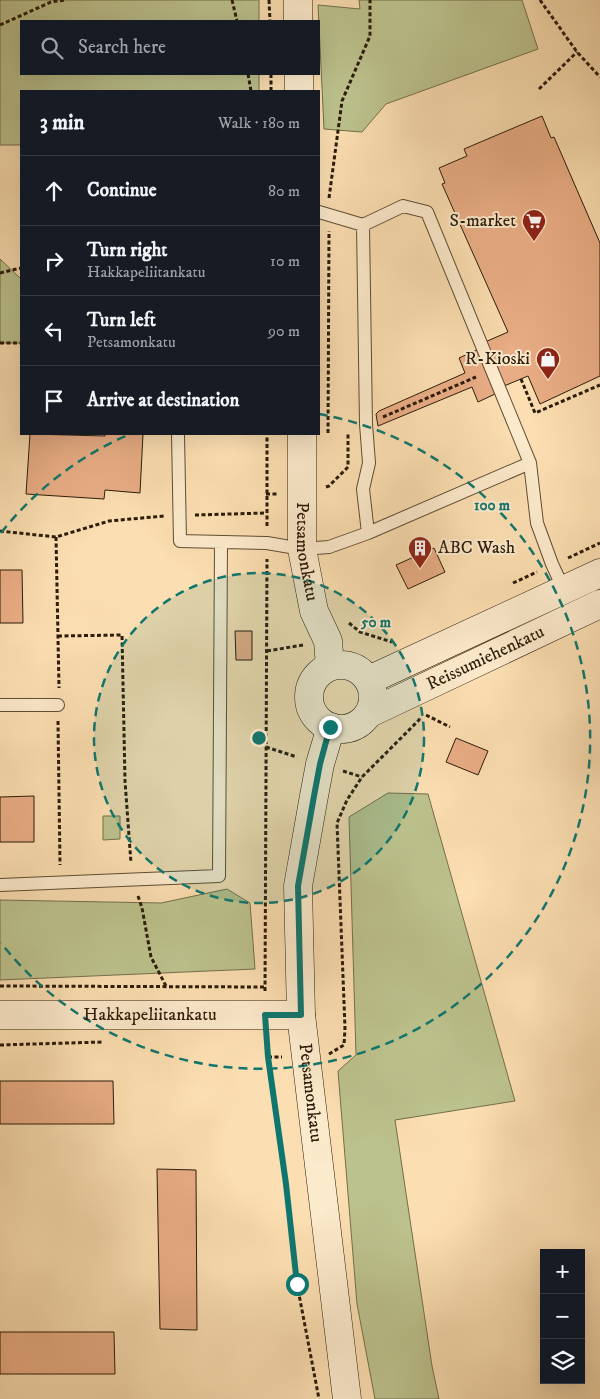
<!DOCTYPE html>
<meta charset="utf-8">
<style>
:root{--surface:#171b24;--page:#242831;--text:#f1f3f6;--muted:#9ea1a6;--line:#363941}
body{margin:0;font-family:"IM FELL DW Pica",serif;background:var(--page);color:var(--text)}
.controls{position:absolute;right:15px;bottom:15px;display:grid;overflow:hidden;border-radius:0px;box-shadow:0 5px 20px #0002}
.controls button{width:45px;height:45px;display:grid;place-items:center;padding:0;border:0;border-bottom:1px solid var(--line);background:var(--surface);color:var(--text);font:25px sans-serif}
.stop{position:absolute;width:15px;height:15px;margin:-11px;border:4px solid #0f766e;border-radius:50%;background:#fff}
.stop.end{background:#0f766e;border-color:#fff;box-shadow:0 1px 5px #0008}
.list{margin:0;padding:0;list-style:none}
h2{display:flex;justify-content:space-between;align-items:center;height:65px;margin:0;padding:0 20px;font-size:21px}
h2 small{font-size:16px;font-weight:400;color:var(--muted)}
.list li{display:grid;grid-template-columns:32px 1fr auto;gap:15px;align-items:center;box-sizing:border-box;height:70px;padding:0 20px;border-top:1px solid var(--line)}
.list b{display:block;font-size:19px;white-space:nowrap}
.list p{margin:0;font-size:16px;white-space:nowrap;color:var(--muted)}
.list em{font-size:16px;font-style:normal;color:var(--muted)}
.icon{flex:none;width:28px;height:28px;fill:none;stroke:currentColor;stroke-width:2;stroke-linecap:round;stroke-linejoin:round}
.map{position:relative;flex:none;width:600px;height:1399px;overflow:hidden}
.search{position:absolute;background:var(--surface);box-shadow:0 5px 20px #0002;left:20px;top:20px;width:300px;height:55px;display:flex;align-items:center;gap:12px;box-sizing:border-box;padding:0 18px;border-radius:0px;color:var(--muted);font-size:19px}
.panel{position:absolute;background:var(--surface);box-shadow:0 5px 20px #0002;left:20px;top:90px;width:300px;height:345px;border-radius:0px}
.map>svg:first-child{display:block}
.green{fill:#bcc28d;stroke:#746e4b}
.building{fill:#e9ad85;stroke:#2b1b09}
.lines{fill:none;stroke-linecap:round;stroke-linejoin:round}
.lane-casing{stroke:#5f4c33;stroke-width:14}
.secondary-casing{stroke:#2b1b09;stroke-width:29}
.path{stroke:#2b1b09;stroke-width:3;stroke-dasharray:4 2.5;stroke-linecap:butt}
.lane{stroke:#fceacc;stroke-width:12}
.secondary{stroke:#fceacc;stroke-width:28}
.route{stroke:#0f766e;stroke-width:6}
.ring{fill:none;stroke:#0f766e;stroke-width:2.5;stroke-dasharray:9 6}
.labels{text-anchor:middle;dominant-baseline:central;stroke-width:4;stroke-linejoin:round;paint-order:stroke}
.poi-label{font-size:18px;fill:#2b1b09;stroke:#fceacc;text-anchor:end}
.street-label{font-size:18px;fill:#2b1b09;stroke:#fceacc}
.centre{fill:#0f766e;stroke:#fceacc;stroke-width:2.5}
.ring-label{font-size:15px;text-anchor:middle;font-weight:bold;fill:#0f766e;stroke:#fceacc;stroke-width:4;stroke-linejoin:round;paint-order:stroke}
</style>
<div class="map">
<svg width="600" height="1399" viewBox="0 0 600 1399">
<rect width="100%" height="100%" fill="#fbdeb1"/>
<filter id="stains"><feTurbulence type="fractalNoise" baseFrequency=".004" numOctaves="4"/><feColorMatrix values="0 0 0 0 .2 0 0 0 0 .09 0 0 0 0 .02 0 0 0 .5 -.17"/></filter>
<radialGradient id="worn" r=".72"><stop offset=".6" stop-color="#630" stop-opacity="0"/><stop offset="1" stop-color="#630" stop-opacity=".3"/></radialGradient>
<path class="green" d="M0,0H259V21H21V74H259V91H21V145H0Z
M359,0H522L538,49L386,104L362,132L324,129L318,5L360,9Z
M0,259L21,279V343H0Z
M388,793L428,794L515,1101L395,1120L432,1366L439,1399H375L357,1304L338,1071L356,1055L349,817Z
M103,816H120V839L103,840Z
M227,889L250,903L255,969L0,980V900L161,903Z"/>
<path class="building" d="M542,116L551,138L554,137L600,243V376L540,404L528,376L504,386L485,342L508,332L442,184L445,183L439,168L467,156L464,149Z
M477,350L495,394L478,402L472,387L378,426L376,414L379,411L465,373L459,358Z
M30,434L105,436V434H143L140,493L105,490L104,499L26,494Z
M434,548L445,572L408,589L396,565Z
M0,570H22L23,623H0Z
M235,631H252V660H236Z
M456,738L488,751L478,775L446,762Z
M34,796V842H0V797Z
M0,1081H113L114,1124H0Z
M157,1169L196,1170L197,1330L160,1329Z
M0,1332H114L115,1374H0Z"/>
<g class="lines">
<g class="lane-casing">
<path id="lane" d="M319,212L363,225L403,206L427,212L530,463L537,523L552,564L565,592
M363,225L366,424L369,463L363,489L368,533
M178,434L180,541L267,543L302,549L329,547L368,533L530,463
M0,705H58
M0,885L219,876L221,543"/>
</g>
<g class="secondary-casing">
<g id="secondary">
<path d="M298,0V21"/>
<path d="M299,74V91"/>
<path id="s1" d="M302,434V549L314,611L328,641L330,666"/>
<circle cx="341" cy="697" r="32"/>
<path d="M369,680L600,573"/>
<path id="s2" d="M370,713L600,604"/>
<path id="s3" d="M331,727L320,764L314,796L298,886L301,1015L347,1399"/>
<path id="s4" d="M0,1015H301"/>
</g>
</g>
<path class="path" d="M232,0L237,21
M269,0L270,21
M540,0L577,52L600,77
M0,25L51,2L65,0
M248,74L251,91
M271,74V91
M539,89L577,52
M329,198L342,101L370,36V0
M0,273L21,268
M0,343H21
M521,379L535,413L600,385
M383,417L476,377
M328,433L329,231
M326,487L329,486L348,467V434
M266,494H278
M195,515L266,513
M267,526V434
M0,531L56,537L109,521L164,516
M56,537L59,688
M568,558L600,543
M513,583L537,572
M349,623L360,632L392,642
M58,636L122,635L125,781L131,863
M267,651L303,645
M426,715L450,727
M58,721L60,865
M266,747L297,757
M343,771L362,777
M138,896L142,908L151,957L166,986
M0,986L265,987
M265,991L267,559
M266,1039L286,1184L297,1284L319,1399
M0,1045L102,1042
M329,1054L344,1045L345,1028L337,823L347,800L362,777L419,720L420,716
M268,1057H282"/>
<use href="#lane" class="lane"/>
<use href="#secondary" class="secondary"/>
</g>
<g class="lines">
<path class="route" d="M297,1284L286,1184L268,1057L265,1015H301L298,886L314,796L320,764L330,727"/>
</g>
<circle cx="259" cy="738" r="165" fill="#0f766e" fill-opacity=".12"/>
<g class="ring">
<circle cx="259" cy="738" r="165"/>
<path d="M1 533A330 330 0 0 1 130 434M319 414A330 330 0 1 1 1 943"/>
</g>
<defs>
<g id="supermarket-pin" transform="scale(1.25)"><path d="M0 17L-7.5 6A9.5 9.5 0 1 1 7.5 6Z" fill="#8f2418" stroke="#fceacc"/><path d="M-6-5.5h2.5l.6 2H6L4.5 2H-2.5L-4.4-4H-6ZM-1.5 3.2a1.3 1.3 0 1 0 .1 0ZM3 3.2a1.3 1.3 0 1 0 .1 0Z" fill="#fff"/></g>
<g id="shop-pin" transform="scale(1.25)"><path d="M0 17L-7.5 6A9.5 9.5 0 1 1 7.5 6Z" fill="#8f2418" stroke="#fceacc"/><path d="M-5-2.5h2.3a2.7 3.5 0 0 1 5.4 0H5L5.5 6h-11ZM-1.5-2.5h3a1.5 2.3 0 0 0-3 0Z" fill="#fff"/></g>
<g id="building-pin" transform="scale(1.25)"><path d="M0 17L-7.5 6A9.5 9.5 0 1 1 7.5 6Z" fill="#8f2418" stroke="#fceacc"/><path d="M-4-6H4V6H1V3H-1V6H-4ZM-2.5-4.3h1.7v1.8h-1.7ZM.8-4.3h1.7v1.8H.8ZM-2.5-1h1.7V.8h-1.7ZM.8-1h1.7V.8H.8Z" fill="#fff"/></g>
</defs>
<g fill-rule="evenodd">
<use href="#supermarket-pin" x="534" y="221"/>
<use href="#shop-pin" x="548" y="359"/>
<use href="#building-pin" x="420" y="548"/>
</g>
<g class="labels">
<g class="poi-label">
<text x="516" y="221">S-market</text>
<text x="530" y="359">R-Kioski</text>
<text x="438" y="548" text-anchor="start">ABC Wash</text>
</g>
<g class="street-label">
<text stroke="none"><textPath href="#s1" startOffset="118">Petsamonkatu</textPath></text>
<text stroke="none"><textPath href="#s2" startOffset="128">Reissumiehenkatu</textPath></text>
<text stroke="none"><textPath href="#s4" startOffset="150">Hakkapeliitankatu</textPath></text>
<text stroke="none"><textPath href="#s3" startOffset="370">Petsamonkatu</textPath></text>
</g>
</g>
<circle cx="259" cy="738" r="8" class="centre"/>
<g class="ring-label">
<text x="492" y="510">100 m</text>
<text x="376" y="627">50 m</text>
</g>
<rect width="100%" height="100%" filter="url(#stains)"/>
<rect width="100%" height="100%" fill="url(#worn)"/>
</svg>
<div class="controls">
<button>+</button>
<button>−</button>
<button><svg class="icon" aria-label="layers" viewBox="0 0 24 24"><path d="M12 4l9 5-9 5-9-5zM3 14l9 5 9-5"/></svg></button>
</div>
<div class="stop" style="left:297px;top:1284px"></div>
<div class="stop end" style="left:330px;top:727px"></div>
<div class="search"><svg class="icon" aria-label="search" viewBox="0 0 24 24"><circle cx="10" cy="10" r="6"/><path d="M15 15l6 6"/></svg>Search here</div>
<section class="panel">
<h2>3 min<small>Walk · 180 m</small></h2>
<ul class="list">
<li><svg class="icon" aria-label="ahead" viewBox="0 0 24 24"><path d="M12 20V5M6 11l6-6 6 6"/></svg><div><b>Continue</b></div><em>80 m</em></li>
<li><svg class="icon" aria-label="right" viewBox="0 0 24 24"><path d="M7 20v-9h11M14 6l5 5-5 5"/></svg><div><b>Turn right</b><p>Hakkapeliitankatu</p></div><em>10 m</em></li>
<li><svg class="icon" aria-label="left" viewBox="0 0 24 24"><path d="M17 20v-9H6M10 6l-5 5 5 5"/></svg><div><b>Turn left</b><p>Petsamonkatu</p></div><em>90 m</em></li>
<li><svg class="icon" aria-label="arrive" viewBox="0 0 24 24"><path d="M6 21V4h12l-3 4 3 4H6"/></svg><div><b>Arrive at destination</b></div></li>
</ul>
</section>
</div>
